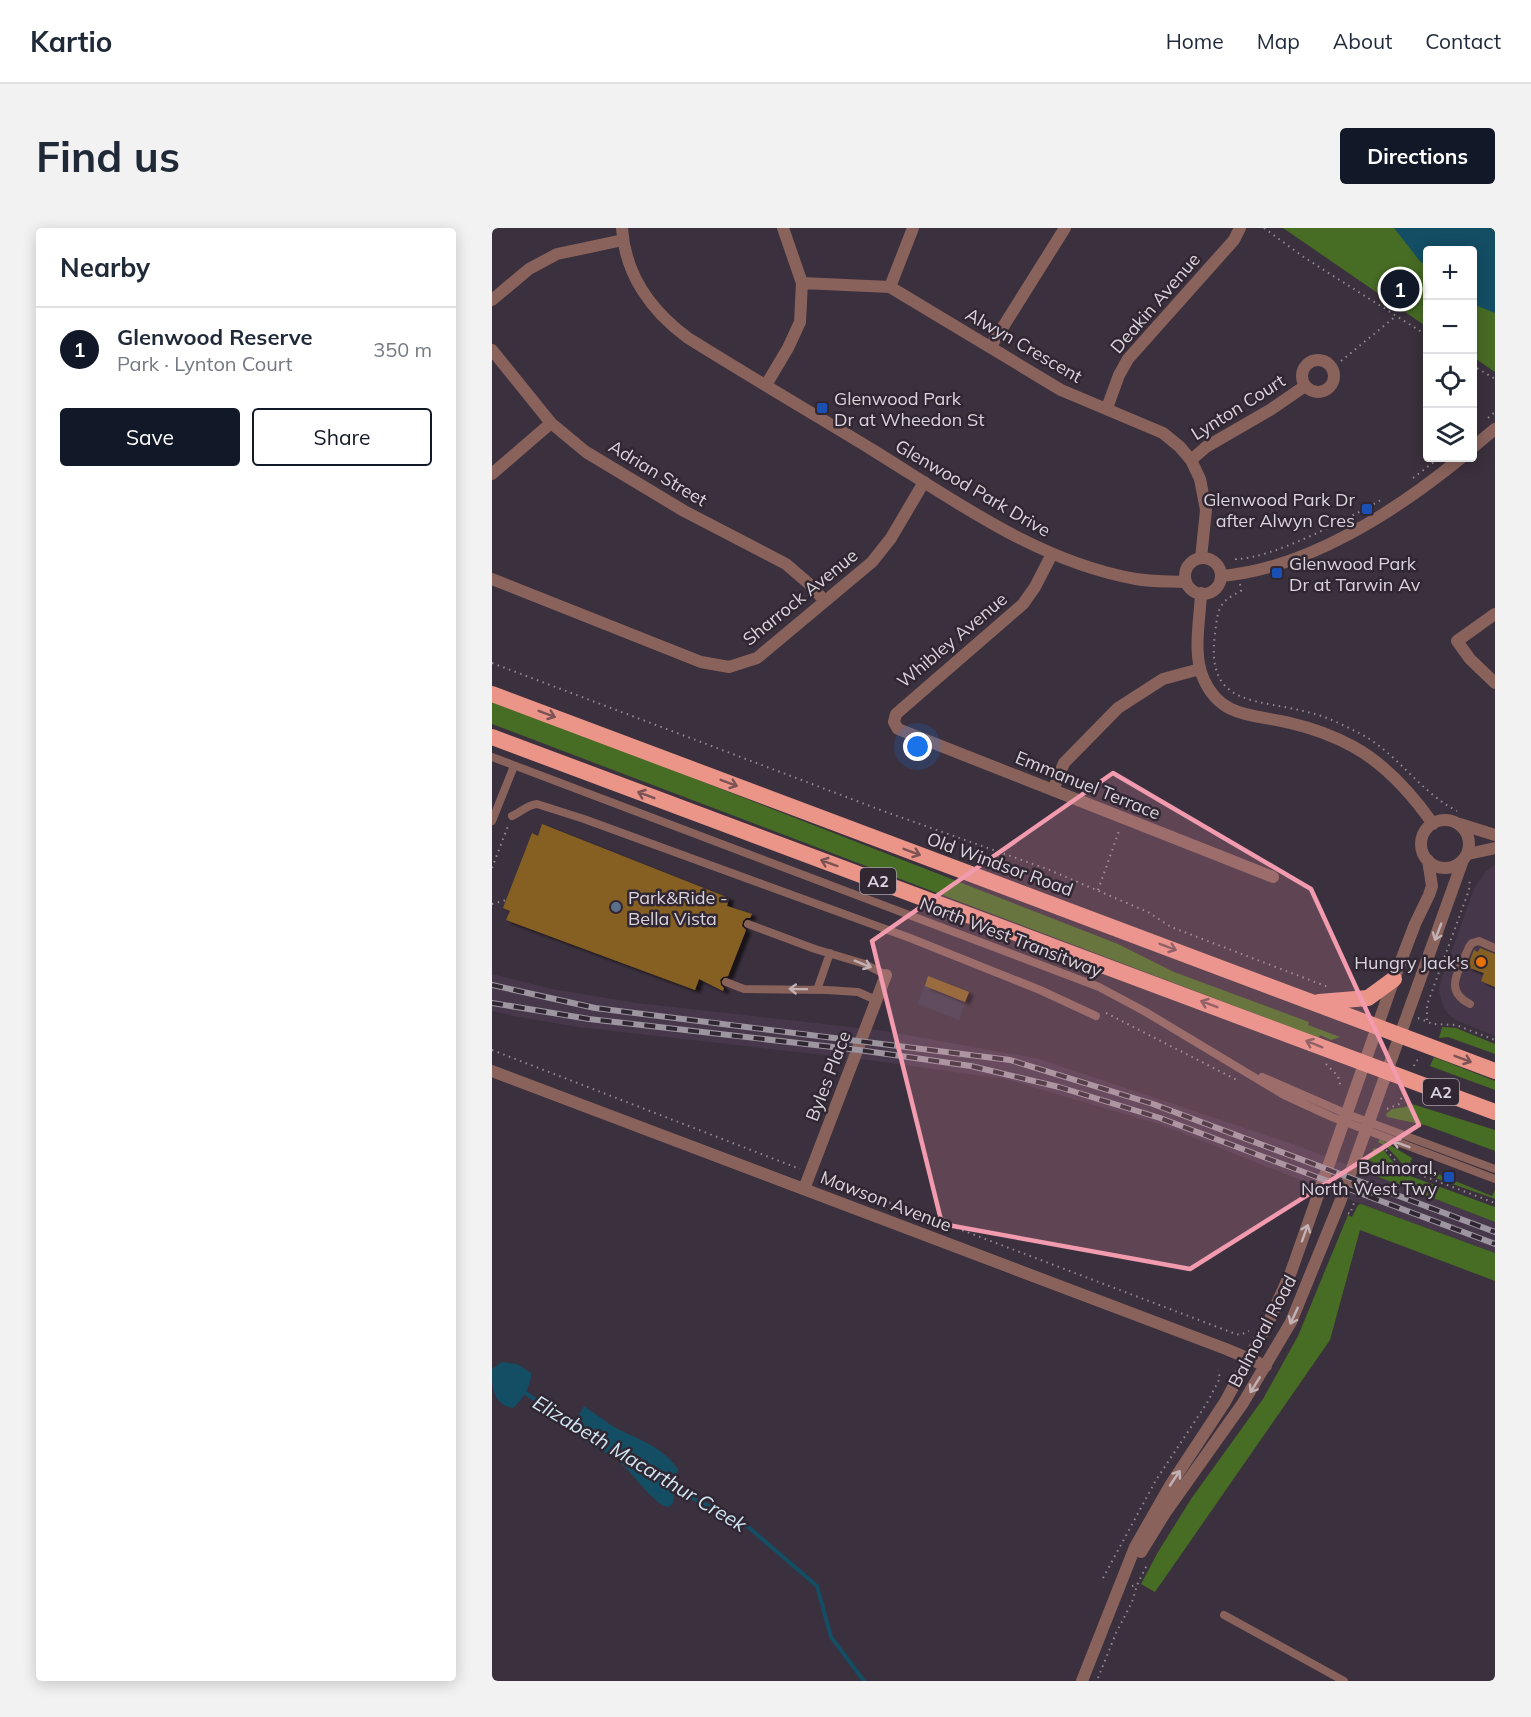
<!DOCTYPE html>
<meta charset="utf-8">
<style>
:root{--surface:#fff;--page:#f2f2f3;--text:#1f2937;--muted:#747a83;--line:#e0e1e3;--accent:#111827}
body{margin:0;font-family:Mulish,sans-serif;background:var(--page);color:var(--text)}
.controls{position:absolute;right:18px;top:18px;display:grid;overflow:hidden;border-radius:6px;box-shadow:0 3px 15px #0003}
.controls button{width:54px;height:54px;display:grid;place-items:center;padding:0;border:0;border-bottom:2px solid var(--line);background:var(--surface);color:var(--text);font:30px sans-serif}
.you{position:absolute;left:426px;top:519px;width:21px;height:21px;margin:-15px;border:4px solid #fff;border-radius:50%;background:#1a73e8;box-shadow:0 0 0 9px #1a73e833}
.badge{display:grid;place-items:center;width:39px;height:39px;border-radius:50%;background:var(--accent);color:#fff;font-size:20px;font-weight:700}
.pin{position:absolute;translate:-50% -50%;border:3px solid #fff;box-shadow:0 2px 6px #0006}
.list{margin:0;padding:0;list-style:none}
h2{display:flex;justify-content:space-between;align-items:center;height:78px;margin:0;padding:0 24px;font-size:26px}
h2 small{font-size:20px;font-weight:400;color:var(--muted)}
.list li{display:grid;grid-template-columns:39px 1fr auto;gap:18px;align-items:center;box-sizing:border-box;height:84px;padding:0 24px;border-top:2px solid var(--line)}
.list b{display:block;font-size:22px;white-space:nowrap}
.list p{margin:0;font-size:20px;white-space:nowrap;color:var(--muted)}
.list em{font-size:20px;font-style:normal;color:var(--muted)}
.actions{display:flex;gap:12px;padding:18px 24px}
.actions a{flex:1;padding:14px 0;border:2px solid var(--accent);border-radius:6px;text-align:center;font-size:21px;color:var(--accent)}
.actions .main{background:var(--accent);color:#fff}
.icon{flex:none;width:33px;height:33px;fill:none;stroke:currentColor;stroke-width:2;stroke-linecap:round;stroke-linejoin:round}
.map{position:relative;flex:none;width:1003px;height:1453px;overflow:hidden;border-radius:6px}
header{display:flex;align-items:center;gap:36px;box-sizing:border-box;height:84px;padding:0 30px;background:var(--surface);border-bottom:2px solid var(--line)}
header strong{font-size:28px}
nav{display:flex;gap:33px;margin-inline-start:auto;font-size:21px}
.intro{display:flex;align-items:center;justify-content:space-between;box-sizing:border-box;height:144px;padding:0 36px}
h1{margin:0;font-size:42px}
.button{padding:15px 27px;border-radius:6px;background:var(--accent);color:#fff;font-size:21px;font-weight:700}
main{display:flex;gap:36px;padding:0 36px}
aside{flex:1;background:var(--surface);border-radius:6px;box-shadow:0 3px 15px #0003}
.map>svg:first-child{display:block}
.built{fill:#46384a}
.industrial{fill:#3e394b}
.green{fill:#476c24}
.water{fill:#134e65}
.lines{fill:none;stroke-linecap:round;stroke-linejoin:round}
.stream{stroke:#134e65;stroke-width:4}
.building{fill:#856120;filter:url(#shadow)}
.path{stroke:#918993;stroke-width:2;stroke-dasharray:1.5 4.5;stroke-linecap:butt}
.service{stroke:#89625c;stroke-width:8}
.minor{stroke:#89625c;stroke-width:12}
.tertiary{stroke:#89625c;stroke-width:12}
.trunk{stroke:#eb9488;stroke-width:16}
.rail-casing{stroke:#9d959f;stroke-width:6}
.rail{stroke:#312733;stroke-width:4;stroke-dasharray:11;stroke-linecap:butt}
.oneway{stroke:#7b5355}
.oneway2{stroke:#c2b2b6}
.marked{fill:#f29aae;fill-opacity:0.2;stroke:#f29aae;stroke-width:4.5;stroke-linejoin:round}
.transit-dot{fill:#1a4fb4;stroke:#312733;stroke-width:2}
.service-dot{fill:#5c6f8a;stroke:#312733;stroke-width:2}
.food-dot{fill:#e8710a;stroke:#312733;stroke-width:2}
.labels{text-anchor:middle;dominant-baseline:central;stroke-width:5;stroke-linejoin:round;paint-order:stroke}
.shield{fill:#312733;stroke:#a7a0a9;stroke-width:1.5}
.shield-label{font-size:16px;font-weight:bold;fill:#dad4dc}
.street-label{font-size:18px;fill:#dad4dc;stroke:#312733}
.poi-label{font-size:18px;fill:#dad4dc;stroke:#312733;text-anchor:start}
.water-label{font-size:20px;font-style:italic;fill:#d0e7f3;stroke:#312733}
</style>
<header>
<strong>Kartio</strong>
<nav><a>Home</a><a>Map</a><a>About</a><a>Contact</a></nav>
</header>
<div class="intro"><h1>Find us</h1><a class="button">Directions</a></div>
<main>
<aside>
<h2>Nearby<small></small></h2>
<ul class="list">
<li><span class="badge">1</span><div><b>Glenwood Reserve</b><p>Park · Lynton Court</p></div><em>350 m</em></li>
</ul>
<div class="actions"><a class="main">Save</a><a>Share</a></div>
</aside>
<div class="map">
<svg width="1003" height="1453" viewBox="0 0 1003 1453">
<defs>
<filter id="shadow"><feDropShadow dx="5" dy="3" stdDeviation="1.5" flood-color="#0009"/></filter>
</defs>
<rect width="100%" height="100%" fill="#3b303d"/>
<path class="built" d="M1003,637V808L964,792L957,787L952,780L947,764L948,755L982,661L994,643Z
M0,746L60,761L145,775L393,803L547,831L806,918L1003,994V1025L869,976L670,897L513,851L383,833L86,799L22,788L0,783Z"/>
<path class="industrial" d="M436,748L477,764L467,792L426,776Z"/>
<path class="green" d="M791,0H1003V144L981,129L980,22H936L935,99Z
M0,474L150,530L626,716L682,744L817,794L816,797L848,809L839,812L828,807L827,810L0,496Z
M950,799L964,800L1003,816V826L956,809L947,810Z
M942,829L1003,853V862L938,838Z
M917,875L1003,902V923L933,897L895,889L894,886L900,881L914,879Z
M888,911L920,930L916,940C904,932 900,920 886,914Z
M882,920L891,921L907,942L918,948L1003,979V994L876,945L881,934L876,932Z
M936,942L1000,968L1003,962V971L935,947Z
M869,976L1003,1025V1053L868,1002L838,1112L663,1364L649,1356L666,1324L699,1271L771,1171L806,1108L856,987L860,989L866,977Z"/>
<path class="water" d="M902,0H1003V85L981,76L980,22H936L935,39L927,32Z
M10,1134L25,1136L39,1145C40,1156 30,1173 21,1180C0,1176 0,1159 0,1141Z
M92,1178C101,1184 110,1191 119,1197C145,1212 168,1216 186,1241L181,1275L177,1279C164,1279 141,1246 129,1235C116,1222 88,1217 80,1199Z"/>
<g class="lines">
<path class="stream" d="M29,1162L85,1200
M181,1258L206,1273L248,1292L325,1358L339,1409L372,1453"/>
</g>
<path class="building" d="M50,596L237,670L235,678L260,686L258,690H254L251,693L250,698L254,702L236,748L231,749L228,752L229,757L232,760L231,763L207,751L203,762L14,692L18,683L11,680L40,605L46,608Z
M988,720L1003,726V759L989,753L992,745L975,739L982,722L986,724Z
M436,748L477,764L473,774L433,758Z"/>
<g class="lines">
<path class="path" d="M772,0L813,30L936,108
M849,133L904,88
M980,137L1003,151
M996,190L1003,184
M921,250L947,230
M744,332V331C780,331 857,290 889,272
M748,356L749,363C726,374 726,381 723,406C713,481 767,470 819,485C836,489 853,498 869,506C906,526 928,564 965,583
M0,435L394,584L555,641L656,684L679,699L836,759
M0,640L16,598
M606,662L627,603
M0,676L14,672
M614,785L745,852
M926,790L941,796L964,797L1003,812
M935,792V777L977,662L978,650
M0,822L308,941
M834,836L846,848L849,860
M922,838L924,833L930,830
M895,881L907,876L911,866
M894,922L910,940L1003,975
M330,949L741,1105L748,1107L757,1103
M813,969L809,968L813,956
M856,985L858,986L862,975
M611,1350L664,1252L715,1175L728,1150L726,1142
M640,1358L645,1357L656,1335
M606,1450L624,1405L640,1374L645,1357"/>
<path class="service" d="M0,529L607,759L652,783L792,867L840,889L1003,951
M20,588C29,584 35,577 45,576L92,591L418,710L548,762L604,788
M0,593L22,538
M256,696L323,721L373,736L394,747
M234,754L252,761L335,762L366,764L384,772
M325,762L338,725
M978,776C950,762 968,742 977,719L980,715L987,713L1003,720
M770,849L855,886L1003,941
M732,1387L852,1453"/>
<path class="minor" d="M310,55L398,59L569,162L671,205L688,219L699,232L708,251L714,282L709,330
M398,59L421,0
M0,72L37,41L65,26L131,12
M499,118L573,0
M0,122L59,195L94,224L192,283L294,336L316,355L333,373
M810 148a16 16 0 1 1 32 0a16 16 0 1 1-32 0Z
M274,157L296,120L308,94L310,55L291,0
M615,180L627,147L636,131L742,12L748,0
M699,232L714,219L778,182L813,158
M0,246L59,195
M560,326L543,359L531,376L404,486L402,494L406,501L781,649
M0,351L209,434L237,439L265,430L380,334L399,310L432,254
M1003,386L965,413L978,431L1003,455
M561,562L572,535L626,480L671,451L708,441
M968,596L1003,607
M976,626L1003,620
M0,843L734,1121L774,1138
M312,961L394,747"/>
<path class="tertiary" d="M130,0C133,46 159,83 196,110C257,148 318,184 379,221C462,272 546,334 644,351C660,354 677,353 694,354
M980,220L1003,201
M693 348a18 18 0 1 1 36 0a18 18 0 1 1-36 0Z
M729,348C815,341 904,283 969,230
M709,365C708,392 700,427 712,452C730,491 762,486 798,495C820,500 842,508 862,519C894,537 920,566 941,596
M929 616a24 24 0 1 1 48 0a24 24 0 1 1-48 0Z
M649,1324L673,1285L751,1175L799,1094L848,974L971,632
M590,1453L643,1319L679,1256L733,1174L777,1093L799,1044L902,751L923,696L937,667L940,658L936,632"/>
<path class="trunk" d="M0,466L1003,843
M0,509L1003,884
M827,774L876,770L902,751"/>
<g class="rail-casing">
<path id="rail" d="M0,757L103,780L518,832L661,876L1003,1004
M0,775L97,791L367,822L479,838L567,859L668,890L1003,1016"/>
</g>
<use href="#rail" class="rail"/>
</g>
<defs><path id="oneway-shaft" d="M-6 0H5M1.5-3L5.5 0L1.5 3" fill="none" stroke-width="1.6" stroke-linecap="round" stroke-linejoin="round" transform="scale(1.5)"/></defs>
<g class="oneway">
<use href="#oneway-shaft" transform="translate(55 486) rotate(21)"/>
<use href="#oneway-shaft" transform="translate(237 555) rotate(21)"/>
<use href="#oneway-shaft" transform="translate(154 567) rotate(-159)"/>
<use href="#oneway-shaft" transform="translate(420 624) rotate(21)"/>
<use href="#oneway-shaft" transform="translate(337 635) rotate(-160)"/>
<use href="#oneway-shaft" transform="translate(676 719) rotate(21)"/>
<use href="#oneway-shaft" transform="translate(717 776) rotate(-159)"/>
<use href="#oneway-shaft" transform="translate(822 816) rotate(-158)"/>
<use href="#oneway-shaft" transform="translate(971 831) rotate(21)"/>
</g>
<g class="oneway2">
<use href="#oneway-shaft" transform="translate(946 704) rotate(111)"/>
<use href="#oneway-shaft" transform="translate(371 736) rotate(22)"/>
<use href="#oneway-shaft" transform="translate(306 761) rotate(-179)"/>
<use href="#oneway-shaft" transform="translate(909 916) rotate(-159)"/>
<use href="#oneway-shaft" transform="translate(813 1005) rotate(-70)"/>
<use href="#oneway-shaft" transform="translate(802 1088) rotate(115)"/>
<use href="#oneway-shaft" transform="translate(763 1157) rotate(122)"/>
<use href="#oneway-shaft" transform="translate(683 1250) rotate(-56)"/>
</g>
<path class="marked" d="M621,545L819,661L927,897L698,1041L450,996L380,713Z"/>
<g class="transit-dot">
<rect x="324" y="174" width="12" height="12" rx="3"/>
<rect x="869" y="275" width="12" height="12" rx="3"/>
<rect x="779" y="339" width="12" height="12" rx="3"/>
<rect x="951" y="943" width="12" height="12" rx="3"/>
</g>
<circle class="service-dot" cx="124" cy="679" r="6"/>
<circle class="food-dot" cx="989" cy="734" r="6"/>
<g class="labels">
<g class="shield">
<rect x="368" y="640" width="36" height="26" rx="4.5"/>
<rect x="931" y="851" width="36" height="26" rx="4.5"/>
</g>
<g class="shield-label">
<text x="386" y="653">A2</text>
<text x="949" y="864">A2</text>
</g>
<g class="street-label">
<text transform="translate(663 75) rotate(-49)">Deakin Avenue</text>
<text transform="translate(532 117) rotate(30)">Alwyn Crescent</text>
<text transform="translate(746 179) rotate(-32)">Lynton Court</text>
<text transform="translate(166 245) rotate(31)">Adrian Street</text>
<text transform="translate(481 260) rotate(30)">Glenwood Park Drive</text>
<text transform="translate(308 369) rotate(-39)">Sharrock Avenue</text>
<text transform="translate(460 412) rotate(-40)">Whibley Avenue</text>
<text transform="translate(596 557) rotate(22)">Emmanuel Terrace</text>
<text transform="translate(508 636) rotate(20)">Old Windsor Road</text>
<text transform="translate(519 709) rotate(21)">North West Transitway</text>
<text transform="translate(336 848) rotate(-69)">Byles Place</text>
<text transform="translate(394 973) rotate(21)">Mawson Avenue</text>
<text transform="translate(770 1103) rotate(-62)">Balmoral Road</text>
</g>
<g class="poi-label">
<text x="342" y="170">Glenwood Park<tspan x="342" dy="21">Dr at Wheedon St</tspan></text>
<text x="863" y="271" text-anchor="end">Glenwood Park Dr<tspan x="863" dy="21">after Alwyn Cres</tspan></text>
<text x="797" y="335">Glenwood Park<tspan x="797" dy="21">Dr at Tarwin Av</tspan></text>
<text x="136" y="669">Park&amp;Ride -<tspan x="136" dy="21">Bella Vista</tspan></text>
<text x="977" y="734" text-anchor="end">Hungry Jack's</text>
<text x="945" y="939" text-anchor="end">Balmoral,<tspan x="945" dy="21">North West Twy</tspan></text>
</g>
<g class="water-label">
<text transform="translate(148 1235) rotate(31)">Elizabeth Macarthur Creek</text>
</g>
</g>
</svg>
<div class="controls">
<button>+</button>
<button>−</button>
<button><svg class="icon" aria-label="locate" viewBox="0 0 24 24"><circle cx="12" cy="12" r="6"/><path d="M12 2v4M12 18v4M2 12h4M18 12h4"/></svg></button>
<button><svg class="icon" aria-label="layers" viewBox="0 0 24 24"><path d="M12 4l9 5-9 5-9-5zM3 14l9 5 9-5"/></svg></button>
</div>
<div class="you"></div>
<div class="pin badge" style="left:908px;top:61px">1</div>
</div>
</main>
